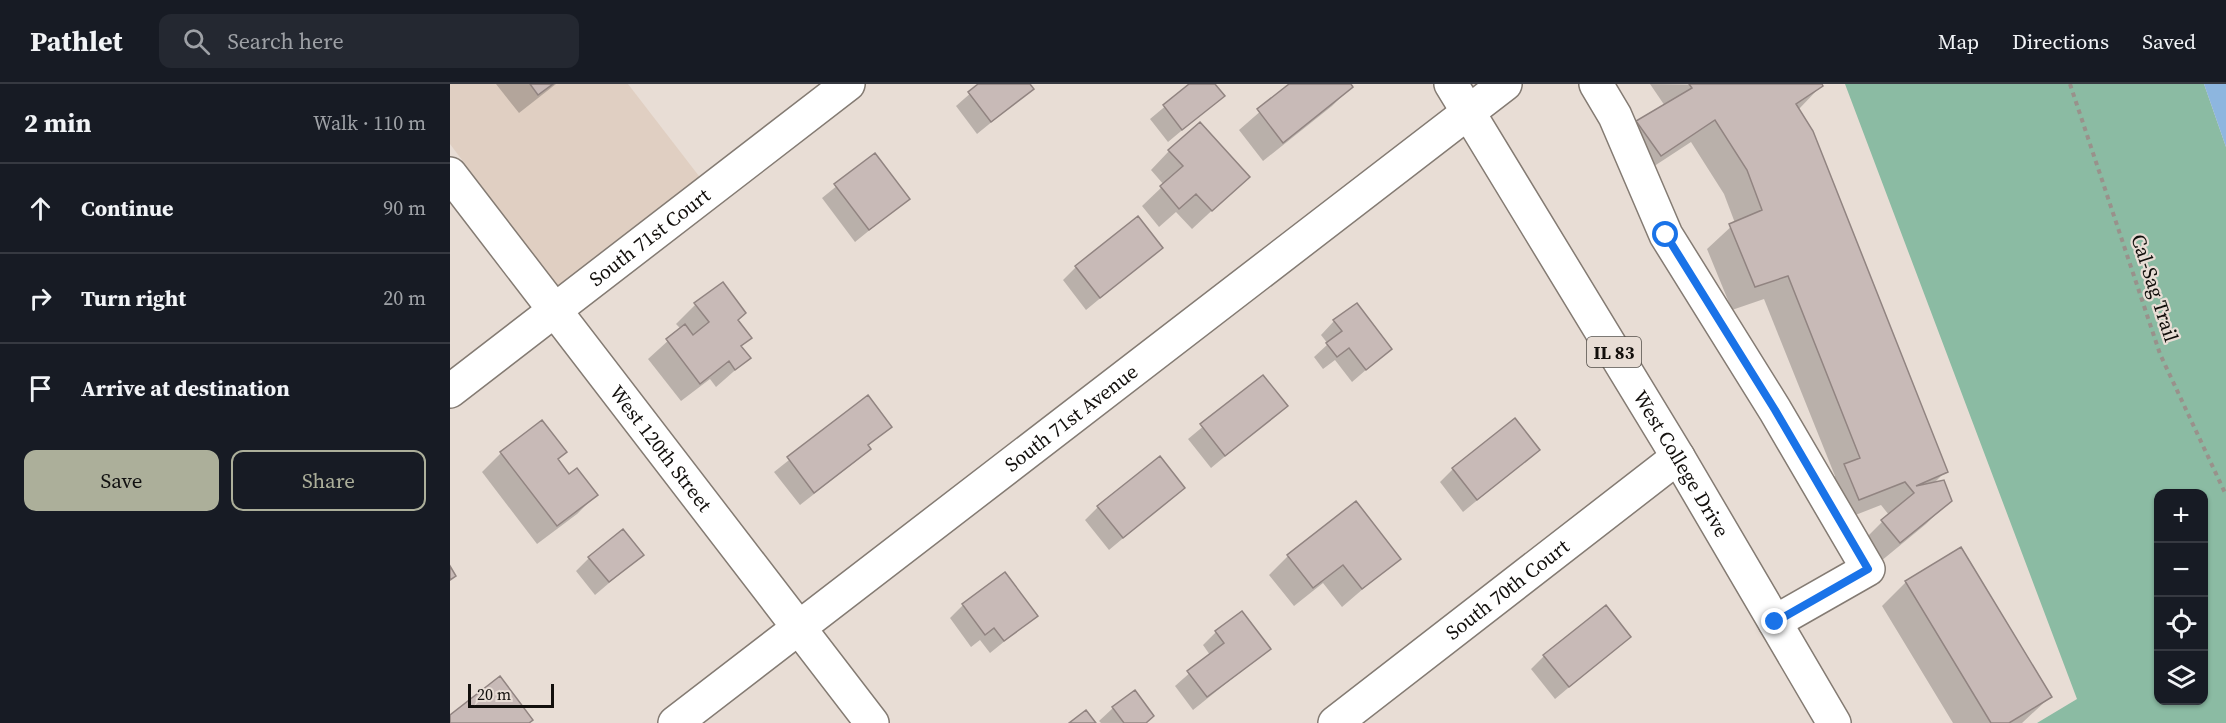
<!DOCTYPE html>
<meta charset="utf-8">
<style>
:root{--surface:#171b24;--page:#242831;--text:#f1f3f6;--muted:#9ea1a6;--line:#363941;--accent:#acaf9a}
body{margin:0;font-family:"Source Serif 4",serif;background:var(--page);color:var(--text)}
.controls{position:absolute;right:18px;bottom:18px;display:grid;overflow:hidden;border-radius:12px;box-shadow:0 2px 4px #0004}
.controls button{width:54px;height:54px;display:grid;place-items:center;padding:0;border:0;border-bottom:2px solid var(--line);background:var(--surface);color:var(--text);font:30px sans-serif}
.scale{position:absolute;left:18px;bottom:15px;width:86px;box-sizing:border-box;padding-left:6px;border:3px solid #120f0c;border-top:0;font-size:16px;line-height:21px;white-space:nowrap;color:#120f0c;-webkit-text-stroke:4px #e8ddd5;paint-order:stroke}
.stop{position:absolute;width:18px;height:18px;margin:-14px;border:4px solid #1a73e8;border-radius:50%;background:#fff}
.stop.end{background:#1a73e8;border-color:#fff;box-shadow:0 2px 6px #0008}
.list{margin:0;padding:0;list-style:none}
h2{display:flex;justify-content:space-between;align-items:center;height:78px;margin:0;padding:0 24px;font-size:26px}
h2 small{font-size:20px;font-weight:400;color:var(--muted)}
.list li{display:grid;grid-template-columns:39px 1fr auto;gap:18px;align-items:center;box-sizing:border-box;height:90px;padding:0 24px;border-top:2px solid var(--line)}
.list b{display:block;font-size:22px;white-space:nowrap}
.list em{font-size:20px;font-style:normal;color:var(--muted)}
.actions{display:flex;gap:12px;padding:18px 24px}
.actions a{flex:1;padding:14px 0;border:2px solid var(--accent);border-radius:12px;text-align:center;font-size:21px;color:var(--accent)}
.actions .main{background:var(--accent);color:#111}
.icon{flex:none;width:33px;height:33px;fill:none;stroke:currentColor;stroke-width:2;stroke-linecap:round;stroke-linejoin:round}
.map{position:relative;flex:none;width:1776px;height:639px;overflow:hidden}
header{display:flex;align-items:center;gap:36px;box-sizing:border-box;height:84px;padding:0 30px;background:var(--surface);border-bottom:2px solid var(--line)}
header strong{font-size:28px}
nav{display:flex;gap:33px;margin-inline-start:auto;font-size:21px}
.search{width:420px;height:54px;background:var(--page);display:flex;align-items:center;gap:15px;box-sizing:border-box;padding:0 21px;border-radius:12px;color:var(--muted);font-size:22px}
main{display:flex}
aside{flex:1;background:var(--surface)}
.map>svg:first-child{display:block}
.built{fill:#e0cfc2}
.green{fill:#8bbba3;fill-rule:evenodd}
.water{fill:#8db6df}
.shadow{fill:#0003}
.building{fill:#c8bab7;stroke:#918481;stroke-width:1.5}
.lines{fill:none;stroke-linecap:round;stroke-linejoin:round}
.minor-casing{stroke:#847b73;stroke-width:36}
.major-casing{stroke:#847b73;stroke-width:36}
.path{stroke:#99918b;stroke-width:4;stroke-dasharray:4.5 4.5;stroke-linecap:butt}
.minor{stroke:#fff;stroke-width:33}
.major{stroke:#fff;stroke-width:33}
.route{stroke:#1a73e8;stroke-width:8}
.labels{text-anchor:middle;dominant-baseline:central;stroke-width:4.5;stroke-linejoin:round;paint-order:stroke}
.shield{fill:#e8ddd5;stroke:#524d48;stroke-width:1.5}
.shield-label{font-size:18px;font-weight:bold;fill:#120f0c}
.street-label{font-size:20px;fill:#120f0c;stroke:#e8ddd5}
</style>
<header>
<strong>Pathlet</strong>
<div class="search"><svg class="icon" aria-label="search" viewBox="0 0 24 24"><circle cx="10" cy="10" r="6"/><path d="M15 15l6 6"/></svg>Search here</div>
<nav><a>Map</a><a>Directions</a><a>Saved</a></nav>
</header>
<main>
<aside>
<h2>2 min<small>Walk · 110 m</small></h2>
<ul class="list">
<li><svg class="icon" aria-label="ahead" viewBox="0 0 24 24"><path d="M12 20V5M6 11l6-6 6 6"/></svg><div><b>Continue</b></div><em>90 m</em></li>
<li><svg class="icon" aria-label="right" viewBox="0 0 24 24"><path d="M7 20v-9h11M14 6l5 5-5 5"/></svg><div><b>Turn right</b></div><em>20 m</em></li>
<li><svg class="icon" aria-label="arrive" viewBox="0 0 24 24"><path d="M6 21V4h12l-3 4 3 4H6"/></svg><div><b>Arrive at destination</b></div></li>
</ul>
<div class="actions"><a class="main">Save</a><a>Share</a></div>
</aside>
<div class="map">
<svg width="1776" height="639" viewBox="0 0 1776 639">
<rect width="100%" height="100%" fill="#e8ddd5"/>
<path class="built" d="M0,0H178L252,96L110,206L0,60Z"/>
<path class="green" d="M1395,0H1754L1776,63V639H1587L1627,615ZM1708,410H1754V616H1708Z"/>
<path class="water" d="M1754,0H1776V63Z"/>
<path class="shadow" d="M46,0H106L69,29Z
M531,0H578L582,5L527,50L506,22Z
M742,0H764L773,12L718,58L700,35Z
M842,0H899L901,3L882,22L813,77L789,46Z
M1200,0L1371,2L1348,26L1496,387L1484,399L1500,416L1476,440L1425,482L1409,461L1439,431L1431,421L1385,439L1372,405L1385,392L1314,215L1282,226L1257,165L1285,139L1274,110L1241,58L1186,94L1164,62L1187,38L1215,22Z
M719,67L798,93L742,145L726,128L709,143L692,122L714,101L701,86Z
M425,71L458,115L405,158L372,114Z
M711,164L636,226L613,196L626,183Z
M245,221L300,254L290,263L299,274L266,303L260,295L231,317L198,275L231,245L226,240Z
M884,237L940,265L902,298L885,276L873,285L864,273L878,260L871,251Z
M813,293L836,322L761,384L738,355Z
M418,313L440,342L417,363L419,365L405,378L350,421L324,388Z
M91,338L106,376L119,392L146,411L127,430L87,460L32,388L51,369Z
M1088,366L1013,428L990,398L1003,385Z
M733,404L659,466L635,436L648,423Z
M1510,465L1600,613L1572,639H1503L1432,522L1456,498Z
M192,471L145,511L126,487L139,474Z
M838,472L949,474L892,523L873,499L844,522L819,491Z
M513,521L586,532L540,569L530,556L521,563L500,534Z
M766,548L819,565L743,626L725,602L760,571L753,561Z
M1179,553L1105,615L1081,585L1094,572Z
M663,624L695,639H651L649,637Z"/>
<path class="building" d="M80,0H103L88,11Z
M528,0H580L584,5L541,38L518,8Z
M739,0H765L775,12L732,46L713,21Z
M839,0H901L903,3L833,59L807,25Z
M1239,0H1372L1373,2L1346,20L1363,47L1498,388L1466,402L1494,396L1502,417L1450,459L1431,436L1464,409L1455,398L1409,416L1394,380L1410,374L1338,192L1305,203L1279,140L1312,126L1297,86L1265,36L1211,72L1186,37L1242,4Z
M750,38L800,93L762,127L746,110L729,125L710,102L733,82L718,66Z
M425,69L460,115L419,146L384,100Z
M688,132L713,164L650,214L625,182Z
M273,198L296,229L288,236L302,254L291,262L301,274L285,286L279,277L250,300L216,255L235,240L243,251L259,238L244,219Z
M907,219L942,265L916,286L899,264L887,273L876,259L892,247L883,236Z
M813,291L838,322L775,372L750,340Z
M418,311L442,343L418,361L421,365L364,409L337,373Z
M1065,334L1090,366L1027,416L1002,384Z
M92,336L117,368L108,375L119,390L127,384L148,411L107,442L50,368Z
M710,372L735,404L673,454L647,422Z
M906,417L951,475L912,505L893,481L863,504L837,471Z
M173,445L194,471L159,498L138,473Z
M1511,463L1602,613L1559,639H1541L1455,497Z
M0,482L6,492L0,496Z
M555,488L588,532L554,557L544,544L535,551L512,520Z
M1156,521L1181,553L1119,603L1093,571Z
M792,527L821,565L757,613L737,587L774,559L765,547Z
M50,592L83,636L79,639H0V631Z
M685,606L704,632L696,639H674L662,623Z
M636,626L646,639H619Z"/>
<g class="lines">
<g class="minor-casing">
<g id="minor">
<path d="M1146,0L1165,32L1216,151L1325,326L1418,485L1325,538"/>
<path id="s1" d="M0,90L422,639"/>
<path id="s2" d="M0,307L398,0"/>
<path id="s3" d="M225,639L1055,0"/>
<path id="s4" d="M885,639L1228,373"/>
</g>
</g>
<g class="major-casing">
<g id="major">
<path id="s5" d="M1001,0L1228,373L1384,639"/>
</g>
</g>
<path class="path" d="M1620,0L1710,270L1776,411"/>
<use href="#minor" class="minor"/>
<use href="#major" class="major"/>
</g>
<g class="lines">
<path class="route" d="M1216,151L1325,326L1418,485L1325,538"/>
</g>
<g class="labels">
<rect class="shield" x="1137" y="253" width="54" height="30" rx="4.5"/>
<g class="shield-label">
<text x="1164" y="268">IL 83</text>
</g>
<g class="street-label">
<text stroke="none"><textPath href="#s2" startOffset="252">South 71st Court</textPath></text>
<text transform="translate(1705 204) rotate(72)">Cal-Sag Trail</text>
<text stroke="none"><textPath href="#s3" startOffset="500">South 71st Avenue</textPath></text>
<text stroke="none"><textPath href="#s1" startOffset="346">West 120th Street</textPath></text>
<text stroke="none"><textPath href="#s5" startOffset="444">West College Drive</textPath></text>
<text stroke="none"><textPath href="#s4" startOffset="218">South 70th Court</textPath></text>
</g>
</g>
</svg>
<div class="controls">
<button>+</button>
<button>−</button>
<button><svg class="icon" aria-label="locate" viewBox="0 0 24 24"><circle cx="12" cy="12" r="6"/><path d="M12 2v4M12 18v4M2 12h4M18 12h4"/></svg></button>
<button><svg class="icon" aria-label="layers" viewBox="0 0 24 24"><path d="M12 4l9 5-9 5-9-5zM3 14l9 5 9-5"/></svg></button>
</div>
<div class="scale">20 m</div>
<div class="stop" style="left:1216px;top:151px"></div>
<div class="stop end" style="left:1325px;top:538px"></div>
</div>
</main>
